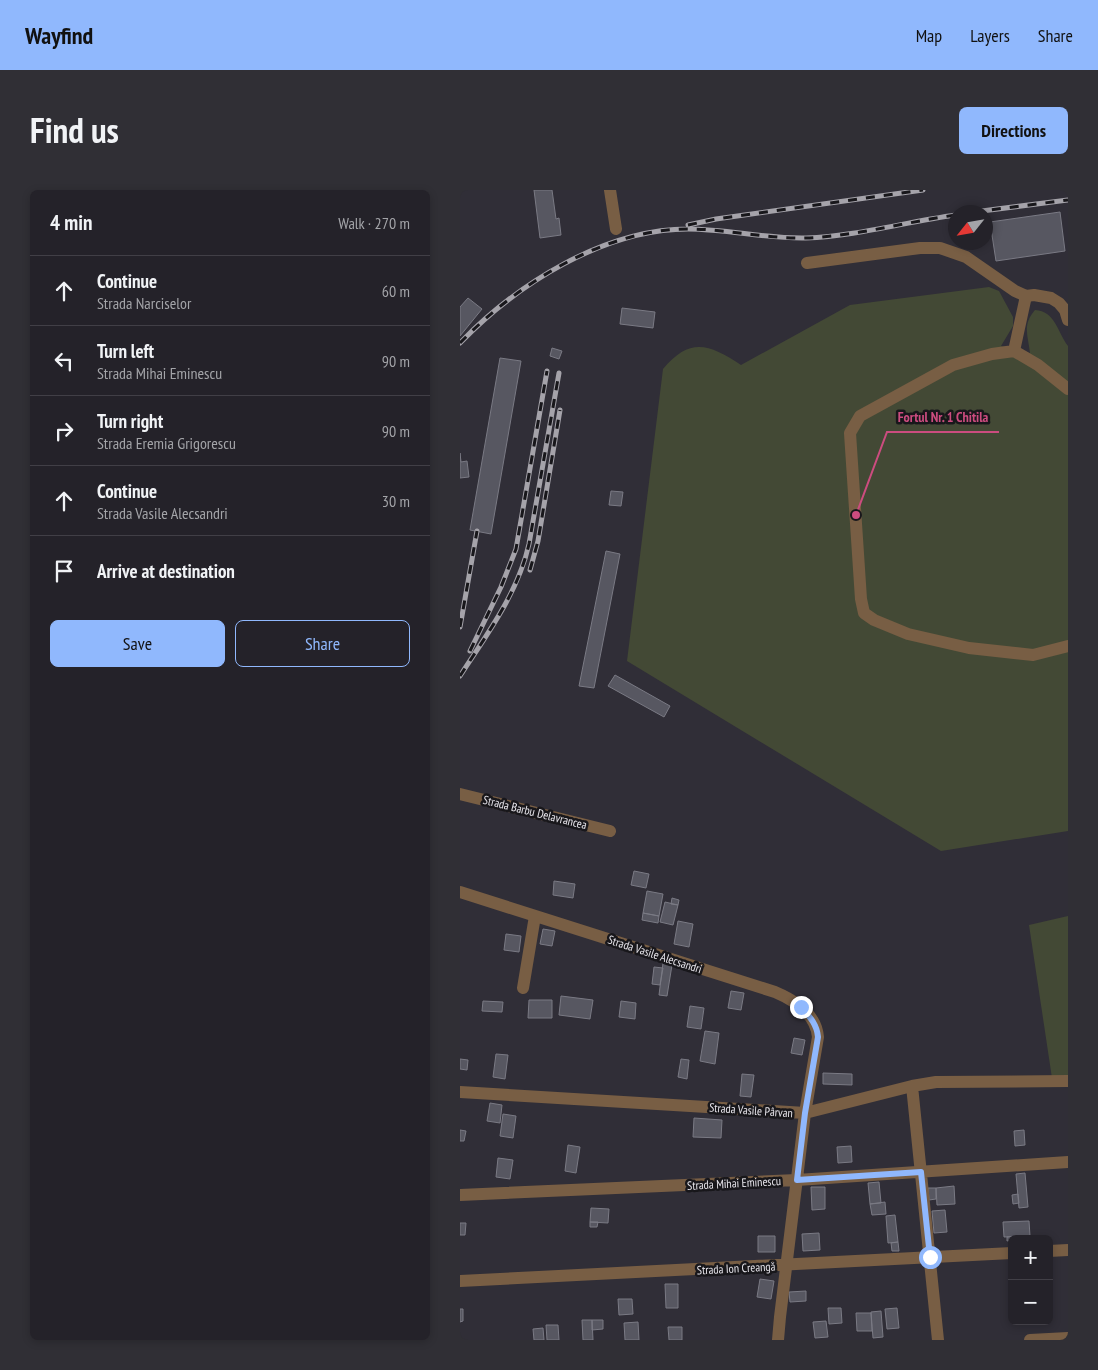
<!DOCTYPE html>
<meta charset="utf-8">
<style>
:root{--surface:#242229;--page:#302f35;--text:#f1f3f6;--muted:#a3a4a8;--line:#413f46;--accent:#90b8fd}
body{margin:0;font-family:"PT Sans Narrow",sans-serif;background:var(--page);color:var(--text)}
.controls{position:absolute;right:15px;bottom:15px;display:grid;overflow:hidden;border-radius:8px;box-shadow:0 2px 8px #0003}
.controls button{width:45px;height:45px;display:grid;place-items:center;padding:0;border:0;border-bottom:1px solid var(--line);background:var(--surface);color:var(--text);font:25px sans-serif}
.compass{position:absolute;left:488px;top:15px;width:45px;height:45px;border-radius:50%;background:var(--surface);box-shadow:0 2px 8px #0003;rotate:239deg}
.stop{position:absolute;width:15px;height:15px;margin:-11px;border:4px solid #90b8fd;border-radius:50%;background:#fff}
.stop.end{background:#90b8fd;border-color:#fff;box-shadow:0 1px 5px #0008}
.list{margin:0;padding:0;list-style:none}
h2{display:flex;justify-content:space-between;align-items:center;height:65px;margin:0;padding:0 20px;font-size:21px}
h2 small{font-size:16px;font-weight:400;color:var(--muted)}
.list li{display:grid;grid-template-columns:32px 1fr auto;gap:15px;align-items:center;box-sizing:border-box;height:70px;padding:0 20px;border-top:1px solid var(--line)}
.list b{display:block;font-size:19px;white-space:nowrap}
.list p{margin:0;font-size:16px;white-space:nowrap;color:var(--muted)}
.list em{font-size:16px;font-style:normal;color:var(--muted)}
.actions{display:flex;gap:10px;padding:15px 20px}
.actions a{flex:1;padding:11px 0;border:1px solid var(--accent);border-radius:8px;text-align:center;font-size:18px;color:var(--accent)}
.actions .main{background:var(--accent);color:#111}
.icon{flex:none;width:28px;height:28px;fill:none;stroke:currentColor;stroke-width:2;stroke-linecap:round;stroke-linejoin:round}
.map{position:relative;flex:none;width:608px;height:1150px;overflow:hidden;border-radius:8px}
header{display:flex;align-items:center;gap:30px;box-sizing:border-box;height:70px;padding:0 25px;background:var(--accent);color:#111}
header strong{font-size:24px}
nav{display:flex;gap:28px;margin-inline-start:auto;font-size:18px}
.intro{display:flex;align-items:center;justify-content:space-between;box-sizing:border-box;height:120px;padding:0 30px}
h1{margin:0;font-size:35px}
.button{padding:12px 22px;border-radius:8px;background:var(--accent);color:#111;font-size:18px;font-weight:700}
main{display:flex;gap:30px;padding:0 30px}
aside{flex:1;background:var(--surface);border-radius:8px;box-shadow:0 2px 8px #0003}
.map>svg:first-child{display:block}
.green{fill:#434935}
.building{fill:#575761;stroke:#7a7a84}
.lines{fill:none;stroke-linecap:round;stroke-linejoin:round}
.minor{stroke:#785e44;stroke-width:12}
.rail-casing{stroke:#a5a3aa;stroke-width:5}
.rail{stroke:#18171b;stroke-width:3;stroke-dasharray:9;stroke-linecap:butt}
.route{stroke:#90b8fd;stroke-width:6}
.labels{text-anchor:middle;dominant-baseline:central;stroke-width:5;stroke-linejoin:round;paint-order:stroke}
.street-label{font-size:12px;fill:#e8e6ec;stroke:#18171b}
.leader{fill:none;stroke:#cc4c7f;stroke-width:2}
.callout-dot{fill:#cc4c7f;stroke:#18171b;stroke-width:2}
.callout-label{font-size:14px;text-anchor:middle;font-weight:bold;fill:#cc4c7f;stroke:#18171b;stroke-width:5;stroke-linejoin:round;paint-order:stroke}
</style>
<header>
<strong>Wayfind</strong>
<nav><a>Map</a><a>Layers</a><a>Share</a></nav>
</header>
<div class="intro"><h1>Find us</h1><a class="button">Directions</a></div>
<main>
<aside>
<h2>4 min<small>Walk · 270 m</small></h2>
<ul class="list">
<li><svg class="icon" aria-label="ahead" viewBox="0 0 24 24"><path d="M12 20V5M6 11l6-6 6 6"/></svg><div><b>Continue</b><p>Strada Narciselor</p></div><em>60 m</em></li>
<li><svg class="icon" aria-label="left" viewBox="0 0 24 24"><path d="M17 20v-9H6M10 6l-5 5 5 5"/></svg><div><b>Turn left</b><p>Strada Mihai Eminescu</p></div><em>90 m</em></li>
<li><svg class="icon" aria-label="right" viewBox="0 0 24 24"><path d="M7 20v-9h11M14 6l5 5-5 5"/></svg><div><b>Turn right</b><p>Strada Eremia Grigorescu</p></div><em>90 m</em></li>
<li><svg class="icon" aria-label="ahead" viewBox="0 0 24 24"><path d="M12 20V5M6 11l6-6 6 6"/></svg><div><b>Continue</b><p>Strada Vasile Alecsandri</p></div><em>30 m</em></li>
<li><svg class="icon" aria-label="arrive" viewBox="0 0 24 24"><path d="M6 21V4h12l-3 4 3 4H6"/></svg><div><b>Arrive at destination</b></div></li>
</ul>
<div class="actions"><a class="main">Save</a><a>Share</a></div>
</aside>
<div class="map">
<svg width="608" height="1150" viewBox="0 0 608 1150">
<rect width="100%" height="100%" fill="#302e37"/>
<path class="green" d="M529,97L539,101L553,127V136L541,156L570,163C568,145 562,135 575,120C595,121 597,141 608,156V641L481,661L167,471L203,179C230,147 249,154 281,175L390,115Z
M608,726V886L592,888L569,735Z"/>
<path class="building" d="M74,0H92L96,29L99,28L101,45L80,48Z
M600,22L605,61L536,71L530,32Z
M8,108L22,119L0,146V117Z
M162,118L195,122L193,138L160,134Z
M92,158L102,161L99,169L90,166Z
M40,168L61,171L31,344L10,340Z
M0,263L1,272L7,271L9,287L0,288Z
M151,301L163,302L161,316L149,315Z
M146,361L160,364L134,498L119,496Z
M155,485L210,516L204,527L148,496Z
M174,681L189,684L186,698L171,695Z
M94,691L115,694L113,708L93,705Z
M187,701L203,704L199,726L183,723Z
M212,708L219,710L218,715L211,714Z
M205,712L218,715L213,735L200,732Z
M183,723L199,726L198,733L182,730Z
M218,731L233,734L229,757L214,754Z
M83,739L95,741L92,756L80,754Z
M46,744L61,746L59,762L44,760Z
M203,773L212,775L207,806L199,805Z
M194,777L203,778L200,795L192,794Z
M271,801L284,803L281,820L268,818Z
M101,806L133,810L130,829L99,825Z
M69,810H92V828H68Z
M23,811L43,812L42,822L22,821Z
M161,811L176,813L175,829L159,827Z
M230,816L244,818L241,839L227,837Z
M245,841L259,843L255,874L240,871Z
M334,848L345,850L342,865L331,863Z
M36,864L48,865L45,889L33,887Z
M0,869L8,870L7,880L0,879Z
M221,869L229,870L227,889L218,887Z
M363,883L392,884V895L363,894Z
M282,884L294,885L291,907L280,906Z
M30,913L42,915L40,933L27,931Z
M43,924L56,926L53,948L40,946Z
M234,928L262,930L261,948L233,947Z
M0,940L6,941L4,951H0Z
M564,940L565,955L555,956L554,941Z
M108,955L120,957L116,983L105,981Z
M391,956L392,972L378,973L377,957Z
M38,968L53,970L50,989L36,987Z
M565,983L568,1017L559,1018L556,984Z
M419,992L421,1013L410,1014L408,993Z
M494,996L495,1014L477,1015L476,998Z
M351,997H365V1019L352,1020Z
M468,998H476V1009L469,1010Z
M558,1004L559,1013L553,1014L552,1005Z
M425,1012L426,1024L412,1025L410,1014Z
M131,1018L149,1019L148,1033L130,1032Z
M485,1020L487,1042L474,1043L472,1021Z
M435,1025L438,1052L428,1053L426,1026Z
M569,1031L570,1046L544,1047L543,1032Z
M130,1032H138L137,1037H130Z
M0,1033H6L5,1045H0Z
M359,1043L360,1060L343,1061L342,1044Z
M298,1046H315V1062H298Z
M557,1046V1049L547,1051V1047Z
M438,1052L439,1061H432L431,1053Z
M300,1089L314,1091L311,1109L297,1107Z
M205,1094H218V1118H206Z
M346,1101V1111L330,1112L329,1102Z
M158,1109H172L173,1124L159,1125Z
M368,1118H381L382,1133L369,1134Z
M437,1118L439,1138L427,1139L425,1119Z
M0,1119H3V1131L0,1132Z
M421,1121L423,1147L413,1148L411,1122Z
M396,1123H411L412,1141H397Z
M122,1130H132L133,1150H123Z
M132,1130H143V1139L132,1140Z
M366,1131L368,1147L355,1148L353,1132Z
M178,1132L179,1150H165L164,1133Z
M86,1135H98L99,1150H87Z
M208,1137H222V1150H209Z
M83,1138L84,1150H74L73,1139Z"/>
<g class="lines">
<path class="minor" d="M150,0L156,39
M347,73L460,58H480L506,67L555,101L566,106L574,105L591,108L599,113L605,120L608,130
M554,161L566,106
M608,199L578,175L554,161L532,164L493,175L400,226L390,243L401,409L404,423L414,430L448,444L509,458L573,465L608,456
M0,604L150,641
M0,702L315,802C334,810 356,824 358,847L345,923L320,1127L318,1150
M63,798L75,726
M452,896L478,1150
M0,902L345,923L452,896L476,892L608,891
M0,1005L337,990L608,972
M589,1061L608,1060
M0,1091L552,1063
M570,1150L608,1148"/>
<g class="rail-casing">
<path id="rail" d="M514,22L608,10
M228,35L256,29L463,0
M0,153C57,94 144,39 228,39C268,39 306,49 346,48C397,46 445,32 496,25
M70,380L78,351L100,220
M0,437L17,341
M10,461L41,397L56,359L87,181
M0,486C27,444 58,403 69,354L99,183"/>
</g>
<use href="#rail" class="rail"/>
</g>
<g class="lines">
<path class="route" d="M341,817C349,826 357,834 358,847L345,923L337,990L461,982L470,1067"/>
</g>
<g class="labels">
<g class="street-label">
<text transform="translate(75 622) rotate(14)">Strada Barbu Delavrancea</text>
<text transform="translate(195 764) rotate(18)">Strada Vasile Alecsandri</text>
<text transform="translate(291 920) rotate(4)">Strada Vasile Pârvan</text>
<text transform="translate(274 993) rotate(-3)">Strada Mihai Eminescu</text>
<text transform="translate(276 1078) rotate(-3)">Strada Ion Creangă</text>
</g>
</g>
<path class="leader" d="M396 325L427 242H539"/>
<circle class="callout-dot" cx="396" cy="325" r="5"/>
<g class="callout-label">
<text x="483" y="232">Fortul Nr. 1 Chitila</text>
</g>
</svg>
<div class="controls">
<button>+</button>
<button>−</button>
</div>
<svg class="compass" viewBox="-18 -18 36 36"><path d="M0-13l5 13h-10z" fill="#e53935"/><path d="M0 13l5-13h-10z" fill="#a3a4a8"/></svg>
<div class="stop" style="left:470px;top:1067px"></div>
<div class="stop end" style="left:341px;top:817px"></div>
</div>
</main>
